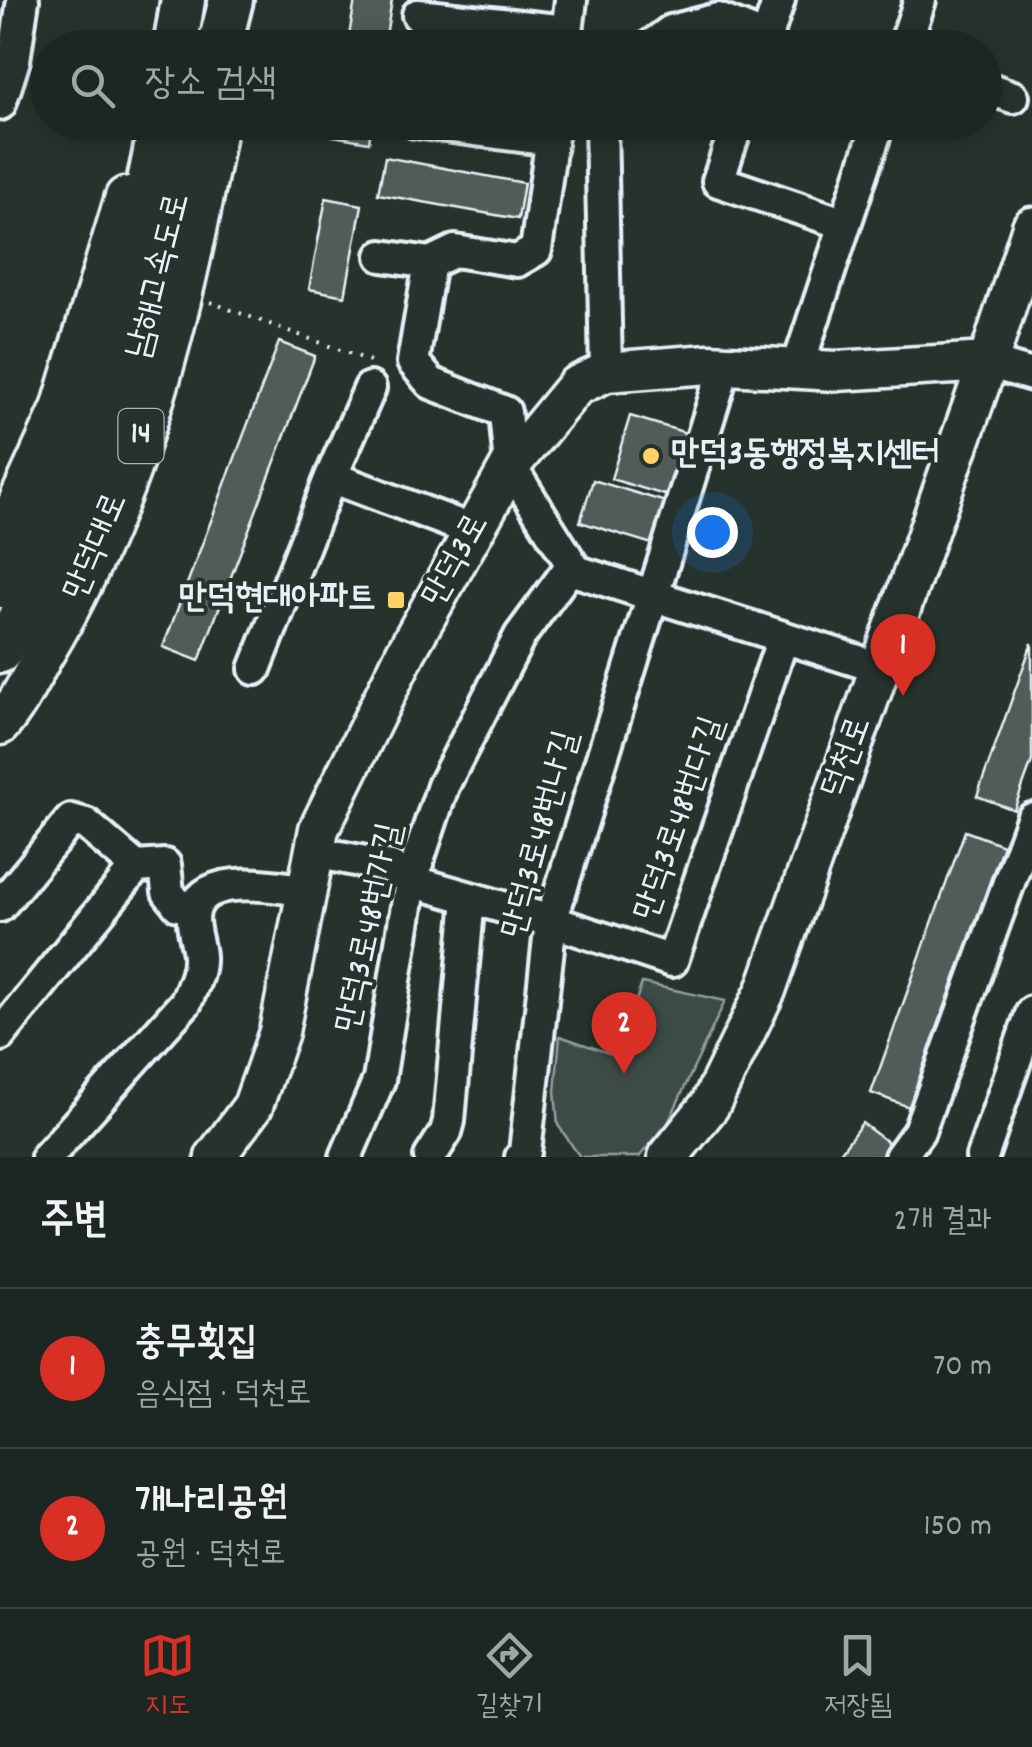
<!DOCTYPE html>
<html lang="ko">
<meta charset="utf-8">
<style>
:root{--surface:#1c2622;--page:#252e2a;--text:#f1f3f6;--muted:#a0a5a5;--line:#3a4340;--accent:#d93025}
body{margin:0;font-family:Dekko,"Poor Story",sans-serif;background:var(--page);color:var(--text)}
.you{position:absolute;left:712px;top:532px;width:35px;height:35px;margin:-25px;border:8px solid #fff;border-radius:50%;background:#1a73e8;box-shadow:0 0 0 15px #1a73e833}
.badge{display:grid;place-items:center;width:65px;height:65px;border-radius:50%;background:var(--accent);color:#fff;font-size:32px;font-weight:700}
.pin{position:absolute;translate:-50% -82px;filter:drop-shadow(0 2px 5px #0008)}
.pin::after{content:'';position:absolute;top:52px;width:35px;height:30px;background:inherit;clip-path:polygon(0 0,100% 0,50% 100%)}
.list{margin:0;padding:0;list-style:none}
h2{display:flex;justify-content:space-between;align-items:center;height:130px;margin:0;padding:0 40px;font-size:42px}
h2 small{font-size:32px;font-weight:400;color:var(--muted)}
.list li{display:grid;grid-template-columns:65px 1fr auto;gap:30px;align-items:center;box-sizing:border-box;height:160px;padding:0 40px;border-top:2px solid var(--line)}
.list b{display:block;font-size:38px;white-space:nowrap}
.list p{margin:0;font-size:32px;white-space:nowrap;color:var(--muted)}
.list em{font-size:32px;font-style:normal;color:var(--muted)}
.icon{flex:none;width:55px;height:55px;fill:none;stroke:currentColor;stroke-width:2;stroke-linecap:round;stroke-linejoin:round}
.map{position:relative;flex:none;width:1032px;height:1157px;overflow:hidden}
.search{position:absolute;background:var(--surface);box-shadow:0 5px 25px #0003;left:30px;right:30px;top:30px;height:110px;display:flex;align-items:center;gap:25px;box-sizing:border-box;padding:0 35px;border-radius:55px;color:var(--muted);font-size:38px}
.sheet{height:450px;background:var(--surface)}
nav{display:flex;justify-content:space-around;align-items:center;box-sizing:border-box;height:140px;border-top:2px solid var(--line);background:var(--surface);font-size:28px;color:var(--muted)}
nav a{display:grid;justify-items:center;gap:5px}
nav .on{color:var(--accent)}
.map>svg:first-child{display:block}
.green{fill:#3e4b47;stroke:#939ea0;stroke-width:2.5}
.building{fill:#505c59;stroke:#e8f1f8;stroke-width:2.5}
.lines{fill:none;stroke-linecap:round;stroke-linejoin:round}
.minor-casing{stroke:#e8f1f8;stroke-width:38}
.major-casing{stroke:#e8f1f8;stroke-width:45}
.highway-casing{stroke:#e8f1f8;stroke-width:50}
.path{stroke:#e8f1f8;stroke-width:4;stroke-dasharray:2.5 8;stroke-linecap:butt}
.minor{stroke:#26332d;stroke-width:30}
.major{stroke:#26332d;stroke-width:38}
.highway{stroke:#26332d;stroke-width:42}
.poi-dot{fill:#ffd166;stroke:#26332d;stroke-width:4}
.labels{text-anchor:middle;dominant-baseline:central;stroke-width:8;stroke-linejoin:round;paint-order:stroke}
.shield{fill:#26332d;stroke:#aeb8bb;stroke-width:2.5}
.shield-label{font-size:32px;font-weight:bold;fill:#e8f1f8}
.street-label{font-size:35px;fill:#e8f1f8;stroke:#26332d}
.poi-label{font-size:35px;font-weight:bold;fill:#e8f1f8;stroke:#26332d;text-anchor:start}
</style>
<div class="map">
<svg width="1032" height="1157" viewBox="0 0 1032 1157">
<rect width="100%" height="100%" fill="#26332d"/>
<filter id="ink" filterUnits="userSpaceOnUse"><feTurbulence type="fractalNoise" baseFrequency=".01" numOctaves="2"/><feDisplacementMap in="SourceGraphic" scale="20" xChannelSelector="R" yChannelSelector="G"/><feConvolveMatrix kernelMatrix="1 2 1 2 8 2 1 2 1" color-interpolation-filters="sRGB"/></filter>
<g filter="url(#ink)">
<path class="green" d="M642,983L725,1001L668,1123L639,1157H580L558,1125L555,1091L560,1036L617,1056Z"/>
<path class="building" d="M355,0H392L384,48H347Z
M335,122H372L369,142L333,136Z
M385,157L524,183L518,219L378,194Z
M326,198L362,205L345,296L309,289Z
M279,342L315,356L199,661L163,647Z
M630,416L690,434L671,497L611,479Z
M593,480L666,502L652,544L580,522Z
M1032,643V761L1014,810L977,796Z
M965,831L1003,845L909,1107L871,1093Z
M862,1123L891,1145L882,1157H837Z"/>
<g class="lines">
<g class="minor-casing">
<path id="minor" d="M418,15L567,31
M565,48L571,0
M648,48L671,31L718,19L766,38
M763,48L779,0
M904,48L920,0
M984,87L1013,97
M0,104L14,60L23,0
M415,122L551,140
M554,122L536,250L517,261L455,251L430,263L413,362L431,383L505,412L510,466L576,571L880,668
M601,122L606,372
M738,122L718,181L845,224
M382,256L430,263
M988,362L1032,375
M797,369L879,122
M331,477L370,388
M255,669L331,477L474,531
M314,852L391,867L411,881L551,921L672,961L783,638
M0,906L71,820L86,824L136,867
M0,1035L136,867L165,865L168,892L178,905L195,907
M47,1157L186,1002C192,987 200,972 199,956C198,940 189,923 195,908C208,873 278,886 306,891
M346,1157L379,1080L411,881L443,786L520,636L572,565
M430,1157L446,1132L449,1121L469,898
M521,1157L525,1152L551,921L725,365
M900,1157L919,1131L1032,819
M982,1157L1032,1012"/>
</g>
<g class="major-casing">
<path id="major" d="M0,542L61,409L125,197
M0,725C18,705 31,677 44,654C141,493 185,306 218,122
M215,1157L253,1106L279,1032L319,829L406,652L510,466L576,386L606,372L709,364L836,371L988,362
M668,1157L710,1105L766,990L988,362L1032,227"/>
</g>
<g class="highway-casing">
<path id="highway" d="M175,48L183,0
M219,48L231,0
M0,586C28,535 58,482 78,427C114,330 142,225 161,122
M0,651C38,588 82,525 108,456C150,349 169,233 199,122"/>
</g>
<path class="path" d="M210,302L370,361"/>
<use href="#minor" class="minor"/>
<use href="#major" class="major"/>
<use href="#highway" class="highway"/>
</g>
</g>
<g class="poi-dot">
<circle cx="651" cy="456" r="10"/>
<rect x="386" y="590" width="20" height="20" rx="5"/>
</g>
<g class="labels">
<rect class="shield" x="118.5" y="409" width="45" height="54" rx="8"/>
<g class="shield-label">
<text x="141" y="436">14</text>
</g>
<g class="street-label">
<text transform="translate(160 276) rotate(-76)">남해고속도로</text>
<text transform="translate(97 547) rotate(-67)">만덕대로</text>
<text transform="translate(457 561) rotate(-61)">만덕3로</text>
<text transform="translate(848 758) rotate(-70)">덕천로</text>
<text transform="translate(681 819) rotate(-71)">만덕3로48번다길</text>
<text transform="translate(542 835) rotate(-75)">만덕3로48번나길</text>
<text transform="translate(371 928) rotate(-78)">만덕3로48번가길</text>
</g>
<g class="poi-label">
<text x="671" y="456">만덕3동행정복지센터</text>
<text x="376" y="600" text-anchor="end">만덕현대아파트</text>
</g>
</g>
</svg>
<div class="you"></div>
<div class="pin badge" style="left:903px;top:696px">1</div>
<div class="pin badge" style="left:624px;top:1074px">2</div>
<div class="search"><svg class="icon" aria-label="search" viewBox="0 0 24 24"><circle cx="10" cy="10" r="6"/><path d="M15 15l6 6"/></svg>장소 검색</div>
</div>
<section class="sheet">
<h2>주변<small>2개 결과</small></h2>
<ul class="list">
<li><span class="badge">1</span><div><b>충무횟집</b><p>음식점 · 덕천로</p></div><em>70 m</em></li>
<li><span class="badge">2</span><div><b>개나리공원</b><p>공원 · 덕천로</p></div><em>150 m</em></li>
</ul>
</section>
<nav>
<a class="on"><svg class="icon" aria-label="map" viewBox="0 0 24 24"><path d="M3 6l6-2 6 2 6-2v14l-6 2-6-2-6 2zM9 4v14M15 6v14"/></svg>지도</a>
<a><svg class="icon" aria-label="directions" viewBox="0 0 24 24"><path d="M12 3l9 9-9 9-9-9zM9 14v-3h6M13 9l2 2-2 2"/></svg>길찾기</a>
<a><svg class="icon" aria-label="saved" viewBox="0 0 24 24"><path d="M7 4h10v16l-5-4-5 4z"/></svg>저장됨</a>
</nav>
